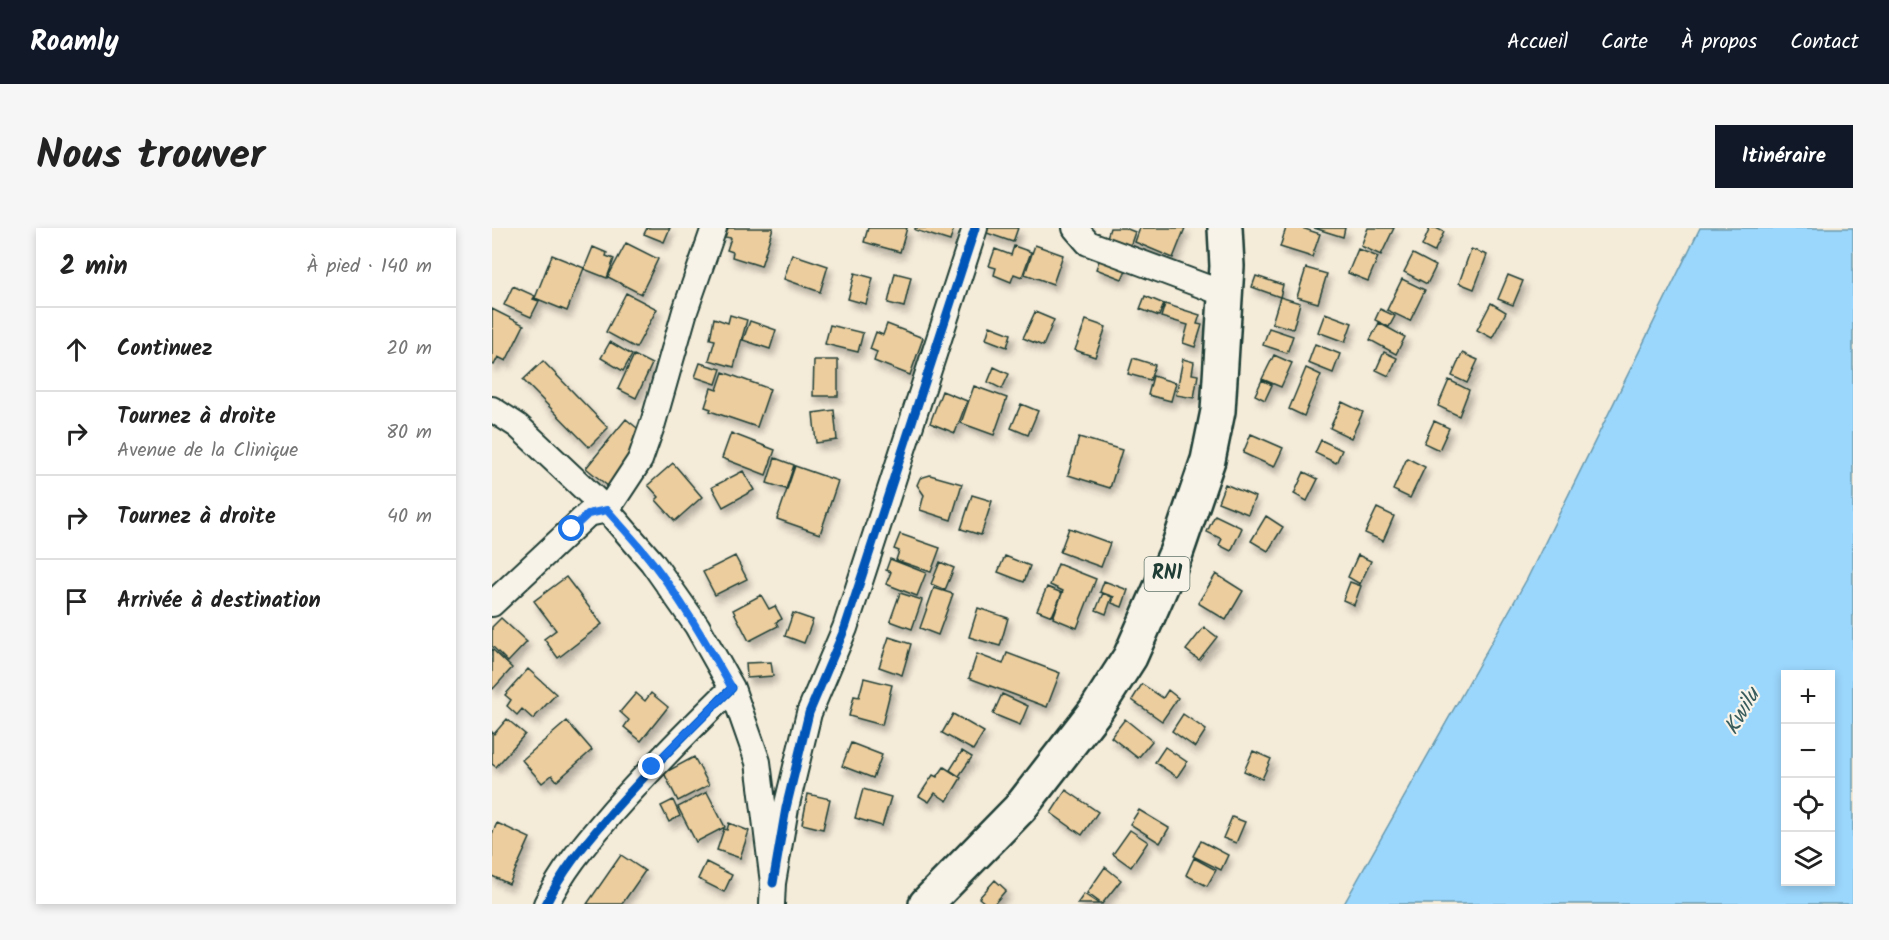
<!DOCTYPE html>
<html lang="fr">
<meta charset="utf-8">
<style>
:root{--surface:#fff;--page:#f6f6f6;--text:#222;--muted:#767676;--line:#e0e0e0;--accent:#111827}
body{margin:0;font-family:Kalam,sans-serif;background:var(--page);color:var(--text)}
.controls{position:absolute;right:18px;bottom:18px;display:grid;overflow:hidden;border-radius:0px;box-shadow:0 3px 9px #0003}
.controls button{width:54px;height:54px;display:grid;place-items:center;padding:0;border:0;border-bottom:2px solid var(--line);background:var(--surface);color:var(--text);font:30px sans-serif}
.stop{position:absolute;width:18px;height:18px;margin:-14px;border:4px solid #1a73e8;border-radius:50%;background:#fff}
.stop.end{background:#1a73e8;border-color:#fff;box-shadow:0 2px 6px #0008}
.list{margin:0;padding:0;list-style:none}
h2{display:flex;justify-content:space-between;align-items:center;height:78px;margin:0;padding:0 24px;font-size:26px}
h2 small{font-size:20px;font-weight:400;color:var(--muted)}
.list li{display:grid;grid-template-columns:39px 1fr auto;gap:18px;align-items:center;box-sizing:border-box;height:84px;padding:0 24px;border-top:2px solid var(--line)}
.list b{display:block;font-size:22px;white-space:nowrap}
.list p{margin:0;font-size:20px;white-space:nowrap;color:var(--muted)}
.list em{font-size:20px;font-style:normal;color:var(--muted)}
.icon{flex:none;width:33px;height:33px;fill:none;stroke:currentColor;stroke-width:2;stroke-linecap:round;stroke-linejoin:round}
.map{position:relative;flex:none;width:1361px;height:676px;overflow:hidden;border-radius:0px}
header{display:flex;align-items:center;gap:36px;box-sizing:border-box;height:84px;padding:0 30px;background:var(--accent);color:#fff}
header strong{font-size:28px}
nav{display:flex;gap:33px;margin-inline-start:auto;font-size:21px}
.intro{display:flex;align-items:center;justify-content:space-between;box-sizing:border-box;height:144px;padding:0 36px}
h1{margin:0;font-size:42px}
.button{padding:15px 27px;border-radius:0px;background:var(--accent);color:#fff;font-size:21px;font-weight:700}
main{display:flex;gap:36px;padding:0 36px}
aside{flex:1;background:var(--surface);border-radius:0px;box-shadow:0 3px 9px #0003}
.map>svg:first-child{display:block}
.water{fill:#9bd6fc;stroke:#6999ac;stroke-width:1.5;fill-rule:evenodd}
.building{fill:#eccd9e;stroke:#1f3d34;stroke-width:1.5;filter:url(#shadow)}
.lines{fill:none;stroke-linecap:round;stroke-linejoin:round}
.minor-casing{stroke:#1f3d34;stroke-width:28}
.highway-casing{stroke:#1f3d34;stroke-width:38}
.minor{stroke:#f7f3e8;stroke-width:24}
.highway{stroke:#f7f3e8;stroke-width:33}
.cycleway-casing{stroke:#f7f3e8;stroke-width:13}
.cycleway{stroke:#0057b8;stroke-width:9}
.route{stroke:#1a73e8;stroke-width:8}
.labels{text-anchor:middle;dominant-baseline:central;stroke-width:4.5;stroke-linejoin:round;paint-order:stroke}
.shield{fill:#f7f3e8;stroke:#60746a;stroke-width:1.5}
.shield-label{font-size:20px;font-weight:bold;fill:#1f3d34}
.water-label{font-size:22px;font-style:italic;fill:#385c5c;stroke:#f7f3e8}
</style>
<header>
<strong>Roamly</strong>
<nav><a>Accueil</a><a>Carte</a><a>À propos</a><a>Contact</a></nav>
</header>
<div class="intro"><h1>Nous trouver</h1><a class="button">Itinéraire</a></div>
<main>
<aside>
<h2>2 min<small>À pied · 140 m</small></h2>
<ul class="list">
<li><svg class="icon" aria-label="ahead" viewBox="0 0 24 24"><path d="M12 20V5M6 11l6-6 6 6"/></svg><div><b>Continuez</b></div><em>20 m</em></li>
<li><svg class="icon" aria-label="right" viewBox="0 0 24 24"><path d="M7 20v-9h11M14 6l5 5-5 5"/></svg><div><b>Tournez à droite</b><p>Avenue de la Clinique</p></div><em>80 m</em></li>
<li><svg class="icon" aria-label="right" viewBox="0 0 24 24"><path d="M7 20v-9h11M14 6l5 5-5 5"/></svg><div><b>Tournez à droite</b></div><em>40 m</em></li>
<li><svg class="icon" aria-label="arrive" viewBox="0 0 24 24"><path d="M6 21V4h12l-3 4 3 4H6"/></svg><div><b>Arrivée à destination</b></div></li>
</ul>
</aside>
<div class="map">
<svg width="1361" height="676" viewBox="0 0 1361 676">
<defs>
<filter id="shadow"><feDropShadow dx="3.5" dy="6" stdDeviation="3" flood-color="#0004"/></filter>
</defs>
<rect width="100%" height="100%" fill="#f5ebd9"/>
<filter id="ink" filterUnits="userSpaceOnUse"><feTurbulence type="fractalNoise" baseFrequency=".0167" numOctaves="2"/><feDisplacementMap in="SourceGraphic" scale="12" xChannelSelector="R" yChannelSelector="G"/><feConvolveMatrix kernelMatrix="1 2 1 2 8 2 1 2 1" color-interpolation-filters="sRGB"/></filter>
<g filter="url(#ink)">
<path class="water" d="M1208,0H1361V676H852L1035,351ZM1294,446H1338V654H1294Z"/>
<path class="building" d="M155,0H178L172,14L152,6Z
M236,0H281L269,38L240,29L241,24L235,22L239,10L233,9Z
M376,0H415L408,24L372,14Z
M423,0H462L458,13L423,2Z
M493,0H526L521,14L492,4Z
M618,0H633L643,4L635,27L612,19Z
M648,0H693L681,30L643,14Z
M794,0H810L828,6L820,29L788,19Z
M822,0H853L851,9Z
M876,0H902L889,27L869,18Z
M938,0H944L952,4L942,24L930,18Z
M134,15L166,31L149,66L116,49Z
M543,17L571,27L561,56L533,46Z
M522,18L539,24L530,49L522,46L519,54L502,47L504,40L497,38L503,21L519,27Z
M101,19L115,25L114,28L122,31L115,50L92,41Z
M866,21L886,29L876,53L856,45Z
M979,21L995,27L982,61L967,55Z
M610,25L637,35L630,51L604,41Z
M300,26L336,38L328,64L292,51Z
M921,26L944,38L935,56L912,44Z
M60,27L92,40L75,83L43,70Z
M814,40L835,46L826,75L805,69Z
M363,45L381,50L374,76L356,71Z
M403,45L419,49L412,79L396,75Z
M1016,47L1031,53L1021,77L1006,71Z
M764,48L791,57L788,69L760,59Z
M910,51L933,62L918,93L895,82Z
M21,58L43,68L41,71L47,73L39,89L12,77Z
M134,65L165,81L144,120L114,104Z
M653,68L672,76L667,88L648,81Z
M788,69L808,75L801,101L780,95Z
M999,75L1014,84L1000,110L985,102Z
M673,76L708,87L705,96L710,97L703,119L691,115L696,97L669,89Z
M0,81L32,97L14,133L6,129L2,137L0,136Z
M888,81L903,88L897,99L883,92Z
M543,84L562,92L551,118L531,110Z
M833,85L860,95L853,114L826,104Z
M238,87L255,92L242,139L217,132L223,112L218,111L222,90L236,95Z
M594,92L614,99L603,129L583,122Z
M258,93L284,102L278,121L251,112Z
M887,95L913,109L904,126L878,112Z
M395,96L431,110L418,147L382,133L385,124L378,121L384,104L391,107Z
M338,97L371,105L366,124L333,116Z
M498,98L519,106L515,119L494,111Z
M777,100L801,108L795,125L771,117Z
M118,114L140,127L131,143L109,130Z
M823,116L848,126L841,145L816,135Z
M892,124L905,130L897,148L884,142Z
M970,125L986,132L975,155L960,148Z
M142,127L160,136L144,170L126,161Z
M782,127L800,135L789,159L770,151Z
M641,130L663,137L658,152L636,146Z
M691,131L702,134L700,146L706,147L702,170L684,167Z
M322,132H346V168H321Z
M51,133L116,200L97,219L31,152Z
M208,135L229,141L224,156L203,149Z
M502,139L517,146L510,161L496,154Z
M814,140L829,147L812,188L797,181Z
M231,144L278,161L265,199L218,183L219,181L213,179L219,160L225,162Z
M661,148L684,155L679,173L656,167Z
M770,152L780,157L773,172L763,167Z
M957,152L977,162L967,188L946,178Z
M482,158L515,170L502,207L469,195Z
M450,163L475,173L463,205L438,195Z
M850,174L871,184L859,210L838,200Z
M529,176L546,183L536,207L519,200Z
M342,182L345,212L324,215L321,185Z
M134,191L150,204L142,214L149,220L117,259L94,240Z
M942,193L957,200L947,222L932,215Z
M239,205L283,222L274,247L230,230Z
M759,206L791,220L782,239L751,225Z
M587,209L630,222L618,260L576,247Z
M829,212L850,222L844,235L823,225Z
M283,230L302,237L294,261L275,255Z
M915,230L933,239L918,270L901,262Z
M181,235L210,269L183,293L164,272L167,269L156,257Z
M303,238L346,253L328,306L285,291Z
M251,243L262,262L231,279L220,259Z
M812,244L826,251L815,273L802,266Z
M438,247L470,256L459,292L428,282L432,267L425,257L428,250Z
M733,256L763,269L756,286L726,274Z
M480,267L500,273L489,307L469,301Z
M885,280L902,288L891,313L873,305Z
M723,287L750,300L739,323L727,317L730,311L715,304Z
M774,288L791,299L776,323L759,313Z
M577,300L618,315L609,339L568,324Z
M408,306L448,320L439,344L404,332L407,323L402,321Z
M866,327L879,333L868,356L856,349Z
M243,328L255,351L223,367L211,344Z
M513,328L538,338L532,354L506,344Z
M398,331L434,345L425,368L394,356L399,344L394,342Z
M448,334L462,340L453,362L439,356Z
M566,336L604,351L585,400L561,390L571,363L558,357Z
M724,346L751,363L734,392L706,375Z
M74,349L110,396L66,430L52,411L64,402L42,373Z
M612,353L636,362L630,379L620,375L622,369L608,364Z
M858,354L869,358L862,377L851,372Z
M555,359L570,365L560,388L545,382Z
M442,360L461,366L446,407L428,400Z
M408,365L430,372L420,401L398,393Z
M611,365L620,369L614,386L604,382Z
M269,367L277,381L283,378L290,391L284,394L286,398L257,413L241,382Z
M486,380L516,390L508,418L477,409Z
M301,385L321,392L312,415L293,408Z
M9,390L35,414L16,434L0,418V399Z
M712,399L725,409L707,432L694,422Z
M397,409L419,416L410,447L387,439Z
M0,421L20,440L1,461L0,460Z
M515,425L568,445L555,479L477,450L485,426L511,436Z
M279,434L281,448L255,450L254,435Z
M36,441L64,466L41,491L30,481L25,487L15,478L19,472L13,467Z
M372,450L400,457L390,497L357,488L362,468L367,469Z
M650,456L671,470L676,462L686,470L670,493L640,472Z
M144,465L153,473L159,465L176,479L149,513L132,499L137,492L128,484Z
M510,466L536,478L528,497L501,486Z
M461,486L492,504L481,522L450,505Z
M691,486L714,502L703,519L680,503Z
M15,491L33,506L4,539L0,536V504L2,506Z
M633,491L660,513L646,530L619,509Z
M75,493L100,522L65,553L60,547L50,555L30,532Z
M359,515L390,527L381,550L350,538Z
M673,519L695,534L685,549L663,534Z
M470,523L480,529L467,548L458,542Z
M761,523L779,531L770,551L752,543Z
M202,529L217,557L186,573L172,545Z
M452,539L469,550L455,573L443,565L437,574L427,568L441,547L445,549Z
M371,561L399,569L390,598L363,590Z
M574,562L606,584L590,607L559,585Z
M215,564L233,599L204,614L186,579Z
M316,566L338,571L331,601L310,596Z
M181,572L188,588L177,594L169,578Z
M647,582L677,600L668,615L638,596Z
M740,589L753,594L744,615L731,610Z
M5,595L38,610L17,656L0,648V606Z
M237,595L257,603L248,630L225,622L232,601L235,602Z
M638,602L656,614L639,639L621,626Z
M709,613L736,627L729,642L701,628Z
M129,627L153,643L130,676H95Z
M702,630L724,642L715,658L694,647Z
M214,634L240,647L232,664L206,651Z
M613,639L629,652L610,676L595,665Z
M503,652L514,662L502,676H494L487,670Z
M592,666L607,676H585Z"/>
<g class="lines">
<g class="minor-casing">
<path id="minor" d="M583,0L596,15L733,66
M0,181L26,198L115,282L160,334L205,398L240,460L266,534L281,655L280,676
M0,376L96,286L115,282L148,232L161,195L193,83L222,0
M281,655L294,580L317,485L353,400L483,0
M54,676C73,638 94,615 121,583C159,540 199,500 240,460"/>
</g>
<g class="highway-casing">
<path id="highway" d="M434,676L528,580L604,482L638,429L684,325L716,232L726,183L735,38L733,0"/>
</g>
<use href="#minor" class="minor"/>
<use href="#highway" class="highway"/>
<g class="cycleway-casing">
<path id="cycleway" d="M281,655L294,580L317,485L353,400L483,0
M54,676C73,638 94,615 121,583C159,540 199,500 240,460"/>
</g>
<use href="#cycleway" class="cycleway"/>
</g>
</g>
<g class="lines" filter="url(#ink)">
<path class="route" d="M80,301L96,286L115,282C130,299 146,316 160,334C191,374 215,417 240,460L160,539"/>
</g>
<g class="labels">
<rect class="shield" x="652.5" y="329" width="45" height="34" rx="4.5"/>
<g class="shield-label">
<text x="675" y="346">RN1</text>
</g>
<g class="water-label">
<text transform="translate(1251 484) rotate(-60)">Kwilu</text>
</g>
</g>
</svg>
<div class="controls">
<button>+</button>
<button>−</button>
<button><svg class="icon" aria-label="locate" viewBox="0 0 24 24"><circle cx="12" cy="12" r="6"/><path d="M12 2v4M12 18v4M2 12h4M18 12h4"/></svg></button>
<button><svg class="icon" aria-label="layers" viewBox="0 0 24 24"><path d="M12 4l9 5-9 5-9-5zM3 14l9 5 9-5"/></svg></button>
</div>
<div class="stop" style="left:80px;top:301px"></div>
<div class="stop end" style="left:160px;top:539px"></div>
</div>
</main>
